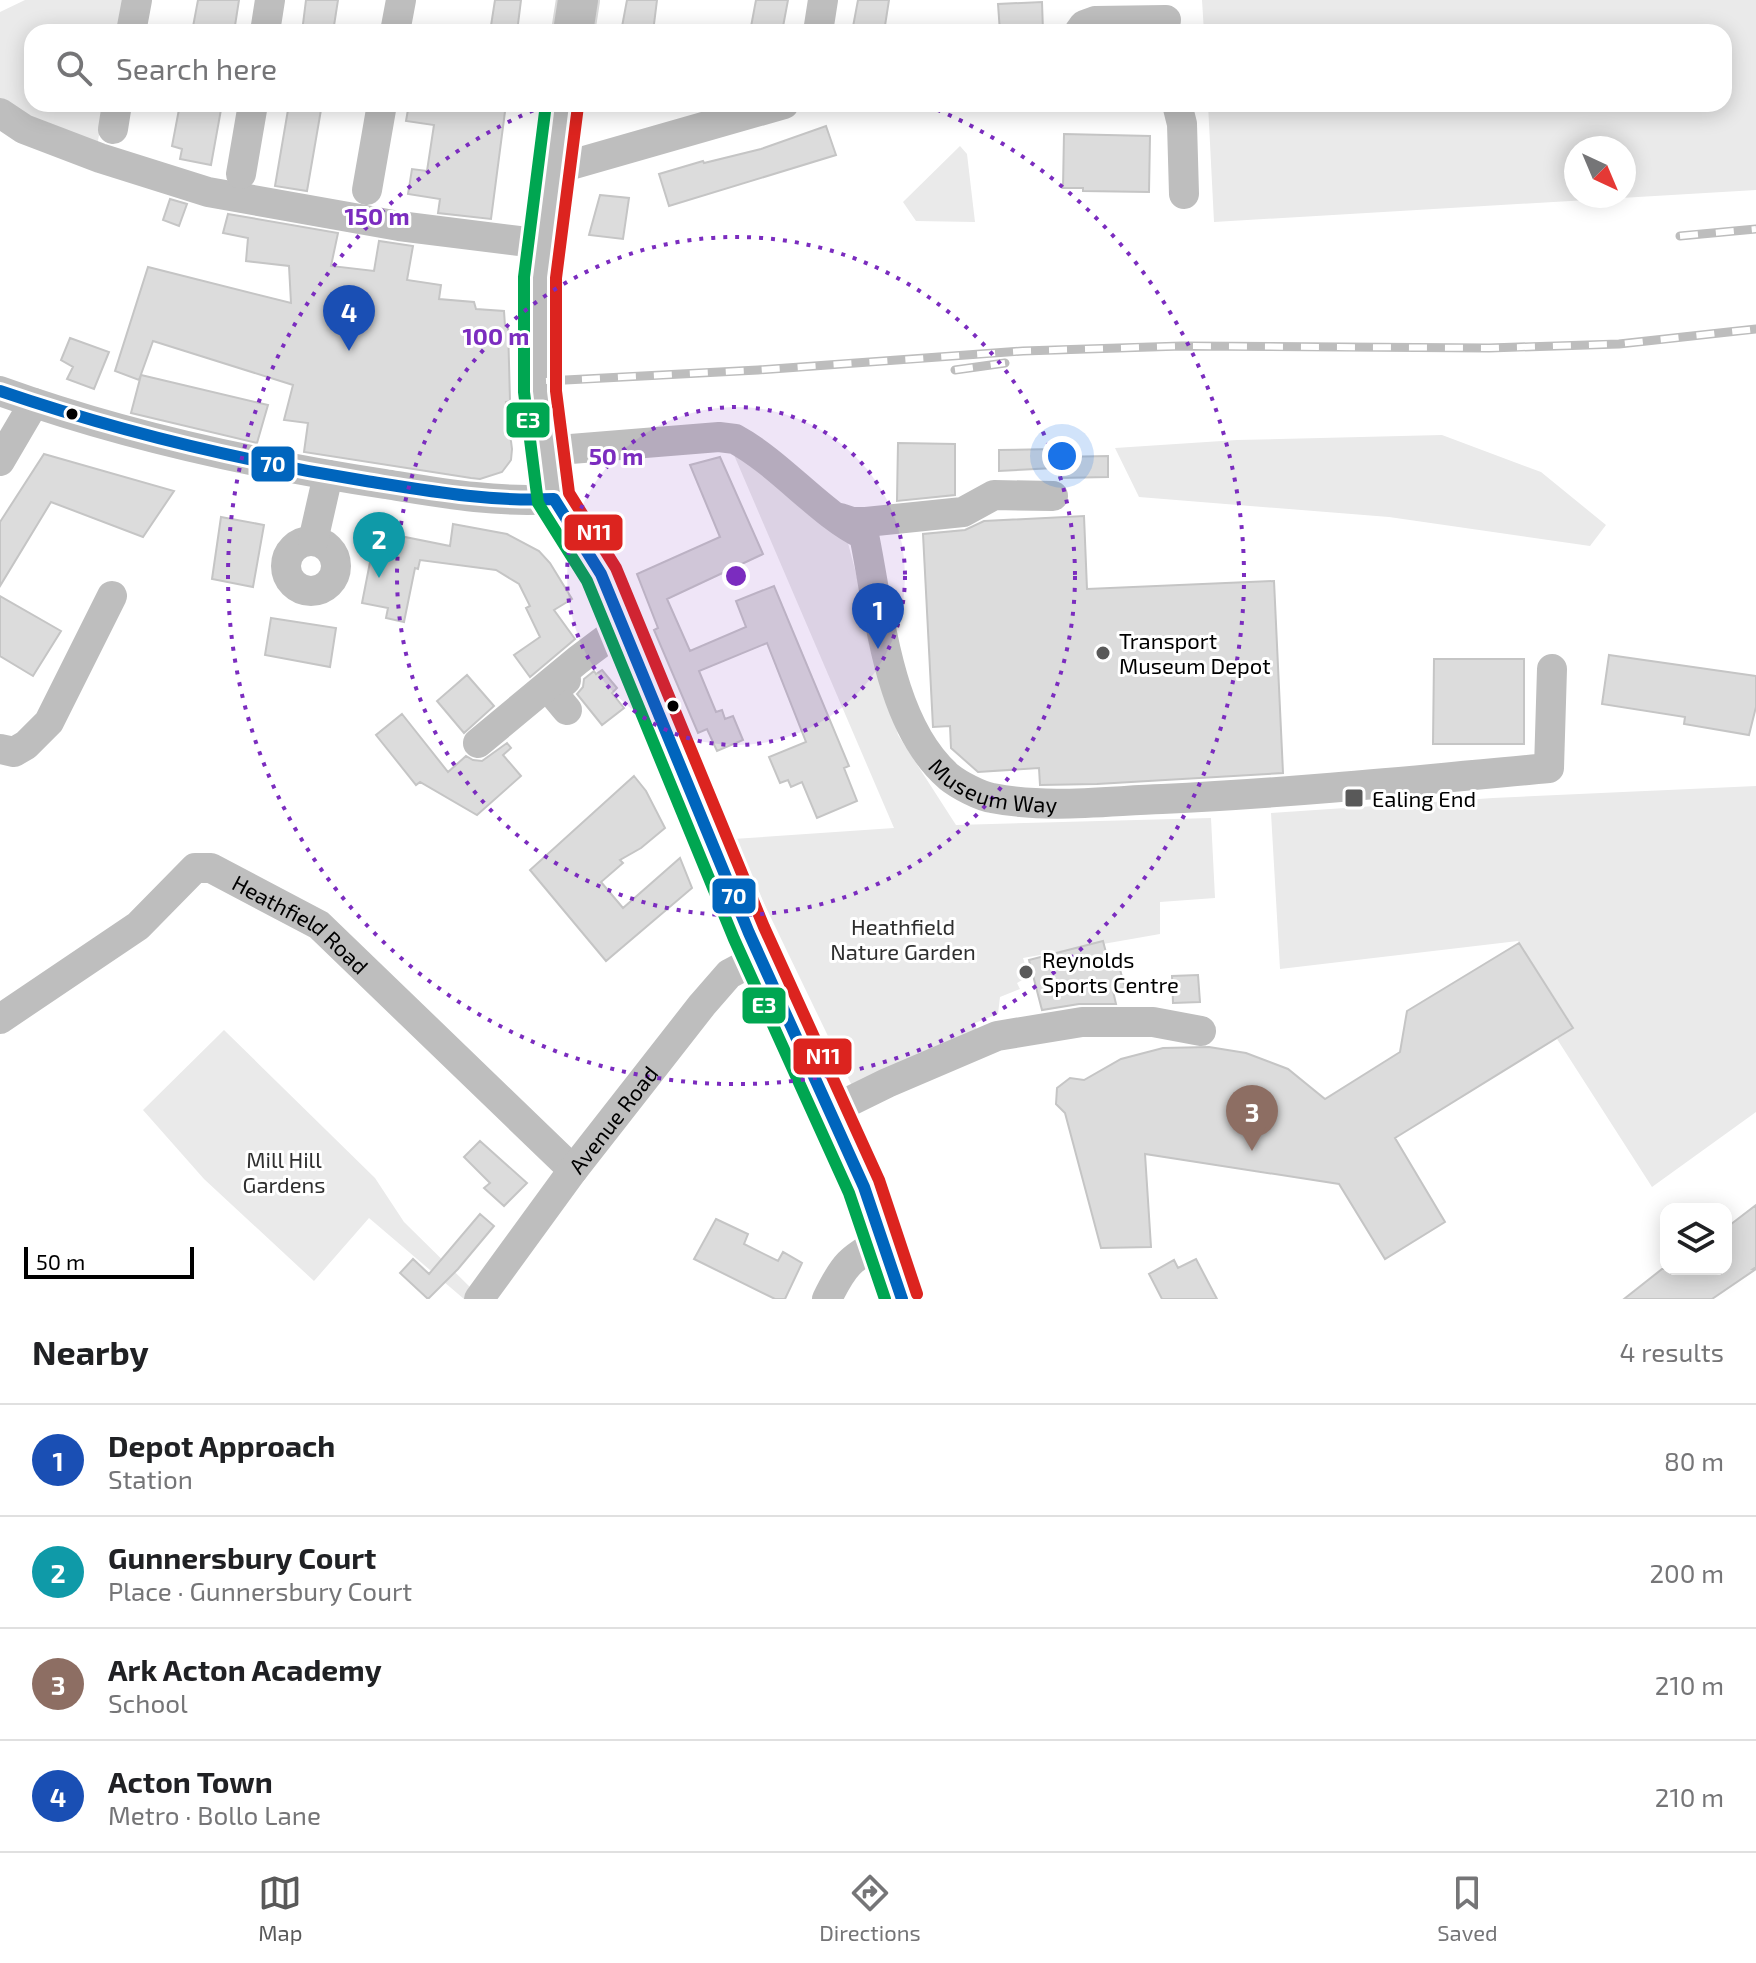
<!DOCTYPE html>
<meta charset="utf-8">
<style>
:root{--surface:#fff;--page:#f2f2f2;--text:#202124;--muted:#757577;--line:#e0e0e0;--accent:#595959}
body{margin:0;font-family:"Exo 2",sans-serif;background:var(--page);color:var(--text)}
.controls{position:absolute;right:24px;bottom:24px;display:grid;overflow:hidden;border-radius:16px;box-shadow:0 4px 20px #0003}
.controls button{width:72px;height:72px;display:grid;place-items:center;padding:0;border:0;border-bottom:2px solid var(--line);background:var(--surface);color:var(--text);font:40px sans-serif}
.compass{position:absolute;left:1564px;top:136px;width:72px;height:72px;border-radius:50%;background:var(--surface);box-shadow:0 4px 20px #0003;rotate:136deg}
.scale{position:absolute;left:24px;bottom:20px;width:170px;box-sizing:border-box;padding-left:8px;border:4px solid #000;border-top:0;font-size:22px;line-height:28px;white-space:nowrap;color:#000;-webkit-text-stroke:6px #fff;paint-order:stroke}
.you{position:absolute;left:1062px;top:456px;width:28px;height:28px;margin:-20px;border:6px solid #fff;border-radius:50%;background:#1a73e8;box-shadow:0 0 0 12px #1a73e833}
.badge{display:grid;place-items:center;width:52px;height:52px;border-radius:50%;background:var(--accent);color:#fff;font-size:26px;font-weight:700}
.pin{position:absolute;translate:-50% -66px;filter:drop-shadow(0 2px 4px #0008)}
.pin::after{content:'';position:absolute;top:42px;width:28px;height:24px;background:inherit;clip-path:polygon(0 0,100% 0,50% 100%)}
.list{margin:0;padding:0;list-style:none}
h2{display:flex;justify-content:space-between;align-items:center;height:104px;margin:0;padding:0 32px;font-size:34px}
h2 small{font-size:26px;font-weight:400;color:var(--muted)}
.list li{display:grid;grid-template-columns:52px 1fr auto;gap:24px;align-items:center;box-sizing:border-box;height:112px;padding:0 32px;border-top:2px solid var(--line)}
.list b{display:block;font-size:30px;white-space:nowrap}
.list p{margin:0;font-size:26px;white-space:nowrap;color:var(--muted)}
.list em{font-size:26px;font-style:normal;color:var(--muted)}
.icon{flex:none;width:44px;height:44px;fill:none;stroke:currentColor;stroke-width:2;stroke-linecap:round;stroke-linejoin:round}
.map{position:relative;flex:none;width:1756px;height:1299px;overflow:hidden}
.search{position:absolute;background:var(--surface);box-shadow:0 4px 20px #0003;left:24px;right:24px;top:24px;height:88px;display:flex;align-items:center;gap:20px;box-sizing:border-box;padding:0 28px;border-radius:24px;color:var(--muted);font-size:30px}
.sheet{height:552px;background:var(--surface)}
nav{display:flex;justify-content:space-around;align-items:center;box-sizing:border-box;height:112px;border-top:2px solid var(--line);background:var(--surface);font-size:22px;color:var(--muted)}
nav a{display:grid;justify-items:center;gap:4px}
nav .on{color:var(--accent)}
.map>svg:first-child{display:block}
.green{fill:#eaeaea;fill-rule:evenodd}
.building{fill:#dcdcdc;stroke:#c5c5c5;stroke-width:2}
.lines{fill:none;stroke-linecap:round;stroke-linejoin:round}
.major-casing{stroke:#dbdbdb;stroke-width:44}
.minor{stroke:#bebebe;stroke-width:30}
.major{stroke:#bdbdbd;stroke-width:40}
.rail-casing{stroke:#bdbdbd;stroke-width:9}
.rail{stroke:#fff;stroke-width:6;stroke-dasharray:18;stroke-linecap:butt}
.bus-1-casing{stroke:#fff;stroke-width:18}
.bus-2-casing{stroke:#fff;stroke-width:18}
.bus-3-casing{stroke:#fff;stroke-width:18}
.bus-1{stroke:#0065bd;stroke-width:12}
.bus-2{stroke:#00a651;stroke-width:12}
.bus-3{stroke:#dc241f;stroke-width:12}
.ring{fill:none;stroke:#7b2cbf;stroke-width:4;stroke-dasharray:4 8}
.bus-dot{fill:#000;stroke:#fff;stroke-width:3}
.poi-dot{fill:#595959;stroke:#fff;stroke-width:3}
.labels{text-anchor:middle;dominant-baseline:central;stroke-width:6;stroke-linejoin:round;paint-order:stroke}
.poi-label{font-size:22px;fill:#000;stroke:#fff;text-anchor:start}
.street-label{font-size:22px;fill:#000;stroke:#fff}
.park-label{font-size:22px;fill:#2f2f2f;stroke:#fff}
.centre{fill:#7b2cbf;stroke:#fff;stroke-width:4}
.ring-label{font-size:24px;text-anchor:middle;font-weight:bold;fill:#7b2cbf;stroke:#fff;stroke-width:6;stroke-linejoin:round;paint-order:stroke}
.line-badge{stroke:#fff;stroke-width:3}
.badge-label{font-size:22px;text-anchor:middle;font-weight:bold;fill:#fff}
</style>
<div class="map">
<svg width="1756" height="1299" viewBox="0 0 1756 1299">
<rect width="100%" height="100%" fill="#fff"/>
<path class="green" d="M25,0H124L119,32H32V104H105L96,151L0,102V12Z
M1202,0H1756V190L1214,222L1208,104H1724V32H1204ZM1576,148H1624V196H1576Z
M960,146L967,154L975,222L916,221L903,202Z
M1442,435L1541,472L1606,525L1590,546L1389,517L1139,497L1115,448L1237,440Z
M731,448L848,543L898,735L956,825L1211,818L1215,898L1160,902V934L1023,958L1029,976L1017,983L1020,989L1000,997L998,1014L975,1023L979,1039L853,1088L733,839L894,828Z
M1756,786V1112L1652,1187L1557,1039L1574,1028L1518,941L1280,969L1271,813L1493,798Z
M224,1030L375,1178L404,1222L472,1289L464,1299L369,1218L314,1281L204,1179L143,1110Z"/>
<path class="building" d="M198,0H239L234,32H192Z
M306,0H338L333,32H302Z
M495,0H521L517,32H490Z
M627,0H657L653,32H621Z
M756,0H788L782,32H750Z
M858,0H889L884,32H852Z
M1042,2L1043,32H1000L998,4Z
M180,104H222L211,165L180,159L182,149L172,146Z
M289,104H322L307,191L275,186Z
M409,104H506L491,219L438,213L440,199L408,194L412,169L427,171L434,125L406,121Z
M826,126L836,155L669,206L659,174L703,161L704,163L761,149Z
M1064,134L1150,136L1149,192L1083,191V188H1063Z
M600,195L629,198L623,239L589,235Z
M170,199L187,204L179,226L163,220Z
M228,214L338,233L331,266L374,271L379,241L413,246L407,280L441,285L439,299L474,302L476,309L504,311L505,326H508L510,401L506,402L512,449L511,460L502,472L480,479L471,478L304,452L308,423L284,420L293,385L153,341L139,380L115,371L148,267L291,303L289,266L246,261L248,238L223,233Z
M70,338L109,352L94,389L67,379L73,367L61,360Z
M141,375L268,405L257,443L131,413Z
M898,443L955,444V495L897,501Z
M1054,449V468L999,471V450Z
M44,454L174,491L143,537L51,502L0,586V522Z
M1108,456V477L1059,478V457Z
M720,457L763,554L667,599L690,651L746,627L736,601L774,586L849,766L844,768L857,801L817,818L802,782L791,787L788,780L780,783L769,757L806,742L767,643L699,671L716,712L722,710L725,719L733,716L743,740L717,751L707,729L698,733L654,630L658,628L637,574L720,537L690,465Z
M1084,516L1087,589L1274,581L1283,773L1097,784L1040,785L1039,768L978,772L951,748L950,726L933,727L923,534L965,530L984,521Z
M221,517L264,525L253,587L212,579Z
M453,524L507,534L539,551L550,563L572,599L554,610L575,639L530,677L514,655L540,637L526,608L530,606L519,584L496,570L420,560L418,569L415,568L404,622L386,618L388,608L362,603L374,542L398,547L400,536L450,546Z
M0,596L61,631L33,676L0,656Z
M271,618L336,628L330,667L265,655Z
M1609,655L1756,676V707L1749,735L1684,724L1685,717L1602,704Z
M1434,659H1524V744H1433Z
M602,670L617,688L612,693L624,708L602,725L577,694L583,687L584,679L594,671L596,674Z
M467,675L494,706L464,733L437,701Z
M402,714L448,772L466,756L473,760L482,761L507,743L511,748L503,755L521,776L477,815L420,782L416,785L376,735Z
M634,776L646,791L665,828L641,848L620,860L623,863L601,882L623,908L680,858L692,888L606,961L530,870Z
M1103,941L1109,964L1118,962L1125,988L1113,991L1116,1004H1079L1042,1010L1029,960Z
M1519,943L1573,1028L1395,1138L1445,1222L1385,1259L1339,1184L1145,1154L1151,1247L1101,1248L1065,1113L1056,1104L1057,1088L1070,1078L1084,1080L1121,1059L1163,1048L1209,1047L1246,1053L1288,1069L1325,1099L1400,1052L1407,1011Z
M1198,975L1200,1002L1173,1003L1172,976Z
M480,1141L527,1183L504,1206L484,1188L490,1183L464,1157Z
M1756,1205V1267L1753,1269H1756L1712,1299H1624L1662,1269H1726V1228Z
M480,1214L494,1226L458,1269L428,1299L400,1273L413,1259L429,1274Z
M716,1219L748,1234L744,1244L778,1261L783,1252L802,1263L785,1299H775L694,1259Z
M1196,1259L1217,1299H1162L1149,1274L1174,1260L1178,1268Z"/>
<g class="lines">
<g class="major-casing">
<path id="major" d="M573,32L578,0
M562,104L540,277V392L554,499L601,574L749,933L864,1187L902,1299"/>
</g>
<g class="minor">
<path d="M131,32L137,0"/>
<path d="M265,32L270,0"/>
<path d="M395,32L401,0"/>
<path d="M818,32L823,0"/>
<path d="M1079,32L1084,25L1095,21L1166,20"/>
<path d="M1177,104L1182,124L1184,194"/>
<path d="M0,113L24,129L100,158L208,192L399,226L544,244"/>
<path d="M113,129L117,104"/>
<path d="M553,170L784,104"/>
<path d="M241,174L253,104"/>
<path d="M367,190L382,104"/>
<path d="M0,391C125,436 254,464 385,484C441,493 496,503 554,499"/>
<path id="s1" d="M546,451L719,437L735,439C781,464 820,514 864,535C880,612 887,723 949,777C959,785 980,796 992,798C1048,809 1106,801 1162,799C1291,793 1420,780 1549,768L1552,669"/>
<path d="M0,461L34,403"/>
<path d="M840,518L852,522H866L963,512L994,495L1053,496"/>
<circle cx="311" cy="566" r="25"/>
<path d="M313,541L328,475"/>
<path d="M566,680L552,692L567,710"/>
<path d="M478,743L578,660L622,627"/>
<path d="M0,749L14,752L26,745L49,722L112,596"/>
<path id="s2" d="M0,1019L138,926L195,868H211L319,925L573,1170"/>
<path d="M830,1111L887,1083L997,1036L1082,1022H1153L1201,1031"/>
<path id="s3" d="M479,1299L573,1170L702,1005L729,974L761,957"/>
<path d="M827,1299C844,1264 850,1259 883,1240"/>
</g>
<use href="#major" class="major"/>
<g class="rail-casing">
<path id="rail" d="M1680,236L1756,229
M955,370L1005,363
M546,381L758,370L1023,351L1182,346L1489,348L1619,344L1756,329"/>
</g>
<use href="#rail" class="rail"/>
<g class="bus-1-casing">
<path id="bus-1" d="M0,391C120,432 242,461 366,481C429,491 490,502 554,499
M554,499L601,574L749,933L864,1187L902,1299"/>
</g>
<g class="bus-2-casing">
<path id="bus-2" d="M546,104L524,277V392L538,503L587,581L734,939L849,1193L885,1299"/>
</g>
<g class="bus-3-casing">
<path id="bus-3" d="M578,106L556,278V391L569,493L616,568L764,927L879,1180L917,1294"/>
</g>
<use href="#bus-1" class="bus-1"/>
<use href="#bus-2" class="bus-2"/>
<use href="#bus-3" class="bus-3"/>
</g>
<circle cx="736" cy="576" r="169" fill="#7b2cbf" fill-opacity=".12"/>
<g class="ring">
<circle cx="736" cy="576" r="169"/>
<circle cx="736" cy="576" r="339"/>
<path d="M926 105A508 508 0 1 1 546 105"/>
</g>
<g class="bus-dot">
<circle cx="72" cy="414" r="7"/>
<circle cx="673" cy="706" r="7"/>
</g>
<g class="poi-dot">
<circle cx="1103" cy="653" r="8"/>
<rect x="1344" y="788" width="20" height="20" rx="4"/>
<circle cx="1026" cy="972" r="8"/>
</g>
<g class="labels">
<g class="poi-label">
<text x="1119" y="640">Transport<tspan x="1119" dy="25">Museum Depot</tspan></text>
<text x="1372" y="798">Ealing End</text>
<text x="1042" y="959">Reynolds<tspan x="1042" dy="25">Sports Centre</tspan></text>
</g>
<g class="street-label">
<text stroke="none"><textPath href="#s1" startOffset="658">Museum Way</textPath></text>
<text stroke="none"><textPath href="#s2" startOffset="370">Heathfield Road</textPath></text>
<text stroke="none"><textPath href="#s3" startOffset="224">Avenue Road</textPath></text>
</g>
<g class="park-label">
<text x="903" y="926">Heathfield<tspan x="903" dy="25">Nature Garden</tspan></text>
<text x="284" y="1159">Mill Hill<tspan x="284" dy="25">Gardens</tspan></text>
</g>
</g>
<circle cx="736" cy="576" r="12" class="centre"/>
<g class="ring-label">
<text x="377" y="225">150 m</text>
<text x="496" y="345">100 m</text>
<text x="616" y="465">50 m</text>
</g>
<g class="line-badge">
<rect x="505" y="401" width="46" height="38" rx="8" fill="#00a651"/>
<rect x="250" y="445" width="46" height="38" rx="8" fill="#0065bd"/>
<rect x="563" y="513" width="61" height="39" rx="8" fill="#dc241f"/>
<rect x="711" y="877" width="46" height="38" rx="8" fill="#0065bd"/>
<rect x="741" y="986" width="46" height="39" rx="8" fill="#00a651"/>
<rect x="792" y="1037" width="61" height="39" rx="8" fill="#dc241f"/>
</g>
<g class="badge-label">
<text x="528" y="428">E3</text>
<text x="273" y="472">70</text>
<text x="594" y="540">N11</text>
<text x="734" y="904">70</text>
<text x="764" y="1013">E3</text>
<text x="823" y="1064">N11</text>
</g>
</svg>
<div class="controls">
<button><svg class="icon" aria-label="layers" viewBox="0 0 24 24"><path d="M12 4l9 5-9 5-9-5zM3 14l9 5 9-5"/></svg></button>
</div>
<svg class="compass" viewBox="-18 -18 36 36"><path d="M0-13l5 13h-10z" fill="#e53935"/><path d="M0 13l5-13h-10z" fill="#757577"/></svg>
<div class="scale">50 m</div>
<div class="you"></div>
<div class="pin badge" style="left:878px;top:649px;background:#1a4fb4">1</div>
<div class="pin badge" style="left:379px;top:578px;background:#0f9aa8">2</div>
<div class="pin badge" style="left:1252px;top:1151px;background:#8d6e63">3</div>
<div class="pin badge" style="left:349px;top:351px;background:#1a4fb4">4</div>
<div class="search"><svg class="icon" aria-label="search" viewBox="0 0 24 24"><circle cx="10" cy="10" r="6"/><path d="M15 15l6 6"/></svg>Search here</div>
</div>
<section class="sheet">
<h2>Nearby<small>4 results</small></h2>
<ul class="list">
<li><span class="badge" style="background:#1a4fb4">1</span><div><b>Depot Approach</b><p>Station</p></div><em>80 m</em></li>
<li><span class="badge" style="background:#0f9aa8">2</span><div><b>Gunnersbury Court</b><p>Place · Gunnersbury Court</p></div><em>200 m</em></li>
<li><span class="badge" style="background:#8d6e63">3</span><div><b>Ark Acton Academy</b><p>School</p></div><em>210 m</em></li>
<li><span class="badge" style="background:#1a4fb4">4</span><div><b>Acton Town</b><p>Metro · Bollo Lane</p></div><em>210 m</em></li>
</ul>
</section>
<nav>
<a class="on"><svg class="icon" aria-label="map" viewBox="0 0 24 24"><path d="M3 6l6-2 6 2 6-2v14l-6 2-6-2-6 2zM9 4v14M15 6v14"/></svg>Map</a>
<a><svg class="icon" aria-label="directions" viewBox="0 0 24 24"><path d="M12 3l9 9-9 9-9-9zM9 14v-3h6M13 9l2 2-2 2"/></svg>Directions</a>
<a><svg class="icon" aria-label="saved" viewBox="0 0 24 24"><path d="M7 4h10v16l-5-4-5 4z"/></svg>Saved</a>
</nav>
